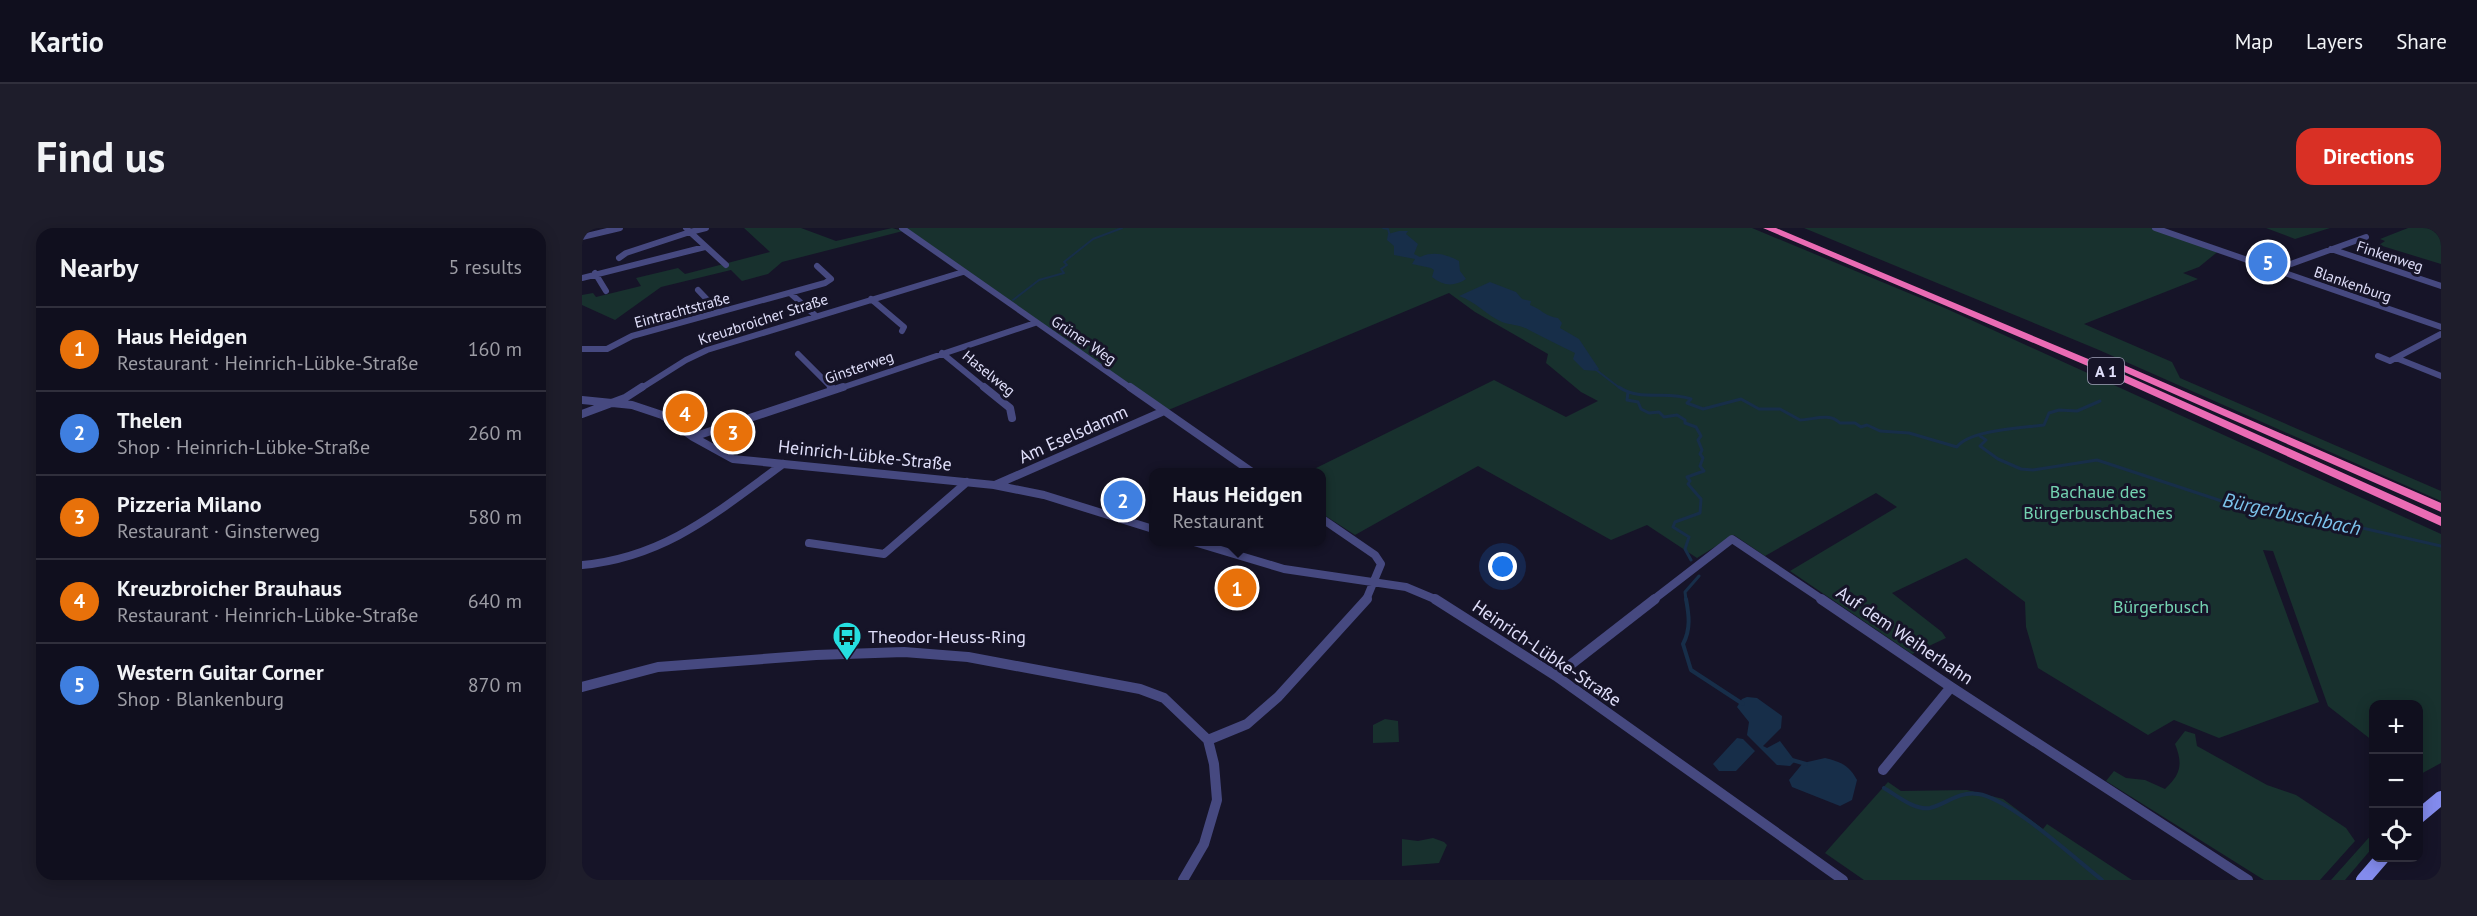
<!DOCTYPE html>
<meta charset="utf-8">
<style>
:root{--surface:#100f1e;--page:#1e1d2b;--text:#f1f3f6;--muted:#9c9ca4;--line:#302f3c;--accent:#d93025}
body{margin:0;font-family:"PT Sans",sans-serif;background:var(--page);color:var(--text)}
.controls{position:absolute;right:18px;bottom:18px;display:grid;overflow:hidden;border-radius:12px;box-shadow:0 3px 15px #0003}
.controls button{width:54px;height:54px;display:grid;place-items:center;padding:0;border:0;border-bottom:2px solid var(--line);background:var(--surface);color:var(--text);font:30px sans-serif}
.you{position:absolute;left:921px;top:339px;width:21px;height:21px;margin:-15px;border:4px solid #fff;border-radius:50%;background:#1a73e8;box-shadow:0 0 0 9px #1a73e833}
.badge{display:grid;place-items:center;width:39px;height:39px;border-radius:50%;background:var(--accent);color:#fff;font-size:20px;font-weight:700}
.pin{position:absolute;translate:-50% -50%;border:3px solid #fff;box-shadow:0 2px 6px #0006}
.popup{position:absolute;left:567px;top:240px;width:177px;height:78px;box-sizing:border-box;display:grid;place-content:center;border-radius:12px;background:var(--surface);filter:drop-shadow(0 2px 4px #0005);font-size:20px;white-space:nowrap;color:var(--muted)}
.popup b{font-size:22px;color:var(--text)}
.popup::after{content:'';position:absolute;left:50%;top:100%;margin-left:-12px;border:12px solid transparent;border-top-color:var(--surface)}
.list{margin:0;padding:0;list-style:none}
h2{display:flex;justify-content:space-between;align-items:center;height:78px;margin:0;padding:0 24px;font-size:26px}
h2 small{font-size:20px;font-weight:400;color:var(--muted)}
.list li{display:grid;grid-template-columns:39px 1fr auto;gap:18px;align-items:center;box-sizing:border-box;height:84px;padding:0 24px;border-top:2px solid var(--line)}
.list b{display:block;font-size:22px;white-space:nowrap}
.list p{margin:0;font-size:20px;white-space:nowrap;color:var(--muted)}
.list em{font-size:20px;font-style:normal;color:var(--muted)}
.icon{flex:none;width:33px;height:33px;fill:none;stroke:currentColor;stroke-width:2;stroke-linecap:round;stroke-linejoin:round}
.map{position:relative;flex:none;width:1859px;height:652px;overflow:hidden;border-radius:18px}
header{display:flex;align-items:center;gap:36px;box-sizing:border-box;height:84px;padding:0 30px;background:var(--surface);border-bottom:2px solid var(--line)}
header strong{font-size:28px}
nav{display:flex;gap:33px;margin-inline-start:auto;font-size:21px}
.intro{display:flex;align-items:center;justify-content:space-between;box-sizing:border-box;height:144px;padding:0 36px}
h1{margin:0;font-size:42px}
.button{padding:15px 27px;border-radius:18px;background:var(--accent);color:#fff;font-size:21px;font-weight:700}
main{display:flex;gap:36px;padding:0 36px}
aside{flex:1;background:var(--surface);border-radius:18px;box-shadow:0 3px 15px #0003}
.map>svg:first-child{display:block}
.green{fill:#18312e}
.water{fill:#172e49}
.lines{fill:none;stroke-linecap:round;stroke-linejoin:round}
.stream-far2{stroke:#172e49;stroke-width:2}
.stream-far1{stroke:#172e49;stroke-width:3}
.stream{stroke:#172e49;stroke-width:4}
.minor-far2{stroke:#464980;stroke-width:6}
.minor-far1{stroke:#464980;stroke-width:8}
.minor{stroke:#464980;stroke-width:10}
.secondary{stroke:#838bed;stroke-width:14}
.motorway{fill:#ea6bb4;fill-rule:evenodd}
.labels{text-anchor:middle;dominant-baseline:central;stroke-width:6;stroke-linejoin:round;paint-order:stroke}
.far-street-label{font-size:15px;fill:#e0dffa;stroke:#161428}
.shield{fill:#161428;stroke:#a3a2bb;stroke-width:1.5}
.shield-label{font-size:16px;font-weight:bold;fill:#e0dffa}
.street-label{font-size:18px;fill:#e0dffa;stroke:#161428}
.park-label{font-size:18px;fill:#74d2b1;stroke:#161428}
.poi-label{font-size:18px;fill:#e0dffa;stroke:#161428;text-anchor:start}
.water-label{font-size:20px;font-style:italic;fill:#7cc3ec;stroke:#161428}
</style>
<header>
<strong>Kartio</strong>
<nav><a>Map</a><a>Layers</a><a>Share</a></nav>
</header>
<div class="intro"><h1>Find us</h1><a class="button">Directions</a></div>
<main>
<aside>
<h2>Nearby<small>5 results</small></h2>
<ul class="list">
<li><span class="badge" style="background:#e8710a">1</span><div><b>Haus Heidgen</b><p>Restaurant · Heinrich-Lübke-Straße</p></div><em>160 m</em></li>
<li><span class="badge" style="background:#3f7fe0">2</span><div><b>Thelen</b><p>Shop · Heinrich-Lübke-Straße</p></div><em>260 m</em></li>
<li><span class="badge" style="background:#e8710a">3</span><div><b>Pizzeria Milano</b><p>Restaurant · Ginsterweg</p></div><em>580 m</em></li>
<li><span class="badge" style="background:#e8710a">4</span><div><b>Kreuzbroicher Brauhaus</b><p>Restaurant · Heinrich-Lübke-Straße</p></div><em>640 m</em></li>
<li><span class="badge" style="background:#3f7fe0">5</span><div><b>Western Guitar Corner</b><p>Shop · Blankenburg</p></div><em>870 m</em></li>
</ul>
</aside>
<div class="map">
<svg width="1859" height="652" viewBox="0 0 1859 652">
<rect width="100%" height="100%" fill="#161428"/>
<path class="green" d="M162,0H219L254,13L310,0L321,3L200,34L186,46L160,53L149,42L79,59L33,92L0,77V67L11,65L14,69L59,58L54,50L96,40L103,46L188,24Z
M322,0H1170L1365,81L1859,306V535L1837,547L1836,476H1792L1791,513L1746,478L1691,323L1681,322L1737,474L1637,510L1592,492L1566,507L1456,440L1444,399L1443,374L1384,330L1310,365L1360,404L1364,410L1330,426L1208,343L1315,279L1294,265L1183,328L1152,307L1115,330L1065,297L1029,312L896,238L773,307L739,285V244H726L912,152L984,189L1016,173L999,164L964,135L966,126L893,84L867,65L584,183Z
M1222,0H1576L1639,21L1617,39L1601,45L1616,51L1502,96L1590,134L1598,150L1859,263V273L1517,122Z
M1684,0H1748L1713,11Z
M1826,0H1859V36L1797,17L1803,13L1798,11Z
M803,491L816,493L817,514L791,515V497Z
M1603,503L1613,506L1615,518L1685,557L1714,567L1764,600L1773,613L1738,652H1682L1524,553L1532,543L1544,550L1563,552L1583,561C1599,546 1601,536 1593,516Z
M1306,554L1319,563L1385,562L1421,571L1461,601L1465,596L1550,652H1282L1243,625Z
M1791,605V619L1763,652H1749Z
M851,610L862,614L865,617L857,635L820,638V611L836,613Z"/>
<path class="water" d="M817,3H826L824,6L836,16L832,26L838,29C850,23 865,26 877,33L878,43L884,51C872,59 861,58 850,49L852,42L849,40L830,36L833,31L812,27V18L805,12L806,6Z
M908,54L934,64L940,71L949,73L948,77C959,81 964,89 976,90L980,95L978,100L997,111L1017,141L1015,143L1002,142L991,131L993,125C977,117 962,110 947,102C939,97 929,97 920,94C904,87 893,73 877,68Z
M1165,469L1175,470L1200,488L1199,500L1181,518L1185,520L1198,513L1213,533L1208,538L1195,537L1165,507L1167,494L1155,479L1160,471Z
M1155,510L1161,511L1173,523L1154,543H1137L1131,536Z
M1243,530C1259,534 1267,537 1275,552L1270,572L1258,578L1210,559L1207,552L1221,535Z"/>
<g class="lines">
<path class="stream-far2" d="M801,0L806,1L808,8
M431,72L457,52L482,45L479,41L485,37L482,34L511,11L540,0
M1013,141L1039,161"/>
<path class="stream-far1" d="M1037,159C1058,174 1085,162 1109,171L1105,175L1121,181L1159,171L1177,181H1198L1218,192C1231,192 1247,184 1258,195H1273L1279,199L1285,197L1298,203L1327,205L1375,219C1387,202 1440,200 1462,197L1467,185L1477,182L1495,183L1518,173
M1046,164L1045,172L1056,174L1059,181L1067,185L1077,184L1082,189L1095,187L1103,192V195L1114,199L1119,208L1116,212L1120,222L1118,226L1121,230L1118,238L1122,243L1105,249L1108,253L1106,256L1119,271L1118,285L1093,294L1091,299L1107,309L1103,321L1109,332
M1398,208L1404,212L1398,218L1416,231L1439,241L1451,242L1515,232L1658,279L1741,291L1859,318
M1104,372L1103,364L1117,348"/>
<path class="stream" d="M1104,371C1107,387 1109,401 1101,416L1109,442L1161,476
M1210,532L1224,536
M1302,560C1314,567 1333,583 1348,580C1365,576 1376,563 1396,566C1427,570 1492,630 1520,652"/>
<path class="minor-far2" d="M320,0L550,161
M1573,0L1859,99
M108,4L144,37
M108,4L124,0
M0,9L38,0
M1749,21L1859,58
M37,30L44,25L108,4L104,0
M1692,42L1784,9
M13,45L24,63
M0,50L123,19
M116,62L137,84
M208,65L234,88
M289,71L322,99L320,103
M0,121H25L50,108L243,55L249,51L235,38
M360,125L404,161
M216,126L251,161
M1796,128L1808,133L1859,106
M1814,130L1859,148
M58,161L104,132L125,122L381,44
M256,161L453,95"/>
<path class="minor-far1" d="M249,159L251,161
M402,159L428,180L430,190
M548,159L670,244
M0,172L50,177L80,187L111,209L151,231L412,257L462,267L571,301
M0,186L43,170L60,159
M111,209L261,159
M413,257L582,183
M739,290L793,327L799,336L784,372
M612,314L702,341L824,359L855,372
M227,315L302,326L385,254
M0,337C84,329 135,284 201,236
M1071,372L1150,311L1241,372"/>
<path class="minor" d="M853,371L974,448L1261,652
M1239,371L1369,459L1666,652
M974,448L1073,371
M0,459L76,439L234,427L322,424L386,429L558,461L582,470L626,512L632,536L635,572L622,616L601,652
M626,512L665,496L696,469L785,371
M1301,542L1369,459"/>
<path class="secondary" d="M1836,589L1859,570
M1781,652L1800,630"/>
<path class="motorway" d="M1181,0H1194L1523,138L1859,289V298L1515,142Z
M1535,134L1859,275V284L1531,139L1529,137Z"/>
</g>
<defs>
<g id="bus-pin" transform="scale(1.5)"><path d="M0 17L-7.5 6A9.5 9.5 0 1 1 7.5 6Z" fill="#26dfe0" stroke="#161428"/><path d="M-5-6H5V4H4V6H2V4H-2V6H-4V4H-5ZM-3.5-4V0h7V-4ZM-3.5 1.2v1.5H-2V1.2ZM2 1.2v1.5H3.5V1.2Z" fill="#111"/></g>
</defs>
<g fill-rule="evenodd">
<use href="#bus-pin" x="265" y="408"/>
</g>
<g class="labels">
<g class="far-street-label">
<text transform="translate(1808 28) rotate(18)">Finkenweg</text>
<text transform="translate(1771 56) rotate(19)">Blankenburg</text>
<text transform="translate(100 82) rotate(-15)">Eintrachtstraße</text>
<text transform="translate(181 91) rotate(-18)">Kreuzbroicher Straße</text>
<text transform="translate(502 112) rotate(34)">Grüner Weg</text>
<text transform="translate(277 139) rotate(-19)">Ginsterweg</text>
<text transform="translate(407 145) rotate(39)">Haselweg</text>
</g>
<rect class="shield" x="1506" y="130" width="36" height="26" rx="4.5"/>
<g class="shield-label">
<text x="1524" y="143">A 1</text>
</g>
<g class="street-label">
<text transform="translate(491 206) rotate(-24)">Am Eselsdamm</text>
<text transform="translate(283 227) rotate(6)">Heinrich-Lübke-Straße</text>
<text transform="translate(1323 407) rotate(34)">Auf dem Weiherhahn</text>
<text transform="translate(965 425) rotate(34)">Heinrich-Lübke-Straße</text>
</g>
<g class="park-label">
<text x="1516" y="263">Bachaue des<tspan x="1516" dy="21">Bürgerbuschbaches</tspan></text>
<text x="1579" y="378">Bürgerbusch</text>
</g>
<g class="poi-label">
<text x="286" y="408">Theodor-Heuss-Ring</text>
</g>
<g class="water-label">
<text transform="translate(1710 286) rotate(12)">Bürgerbuschbach</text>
</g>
</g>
</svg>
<div class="controls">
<button>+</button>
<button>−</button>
<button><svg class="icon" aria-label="locate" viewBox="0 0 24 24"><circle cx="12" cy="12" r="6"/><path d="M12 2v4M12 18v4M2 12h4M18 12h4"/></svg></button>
</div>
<div class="you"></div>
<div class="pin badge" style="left:655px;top:360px;background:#e8710a">1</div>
<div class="popup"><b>Haus Heidgen</b>Restaurant</div>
<div class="pin badge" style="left:541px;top:272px;background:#3f7fe0">2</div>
<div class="pin badge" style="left:151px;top:204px;background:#e8710a">3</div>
<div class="pin badge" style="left:103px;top:185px;background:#e8710a">4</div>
<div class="pin badge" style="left:1686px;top:34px;background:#3f7fe0">5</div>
</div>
</main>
